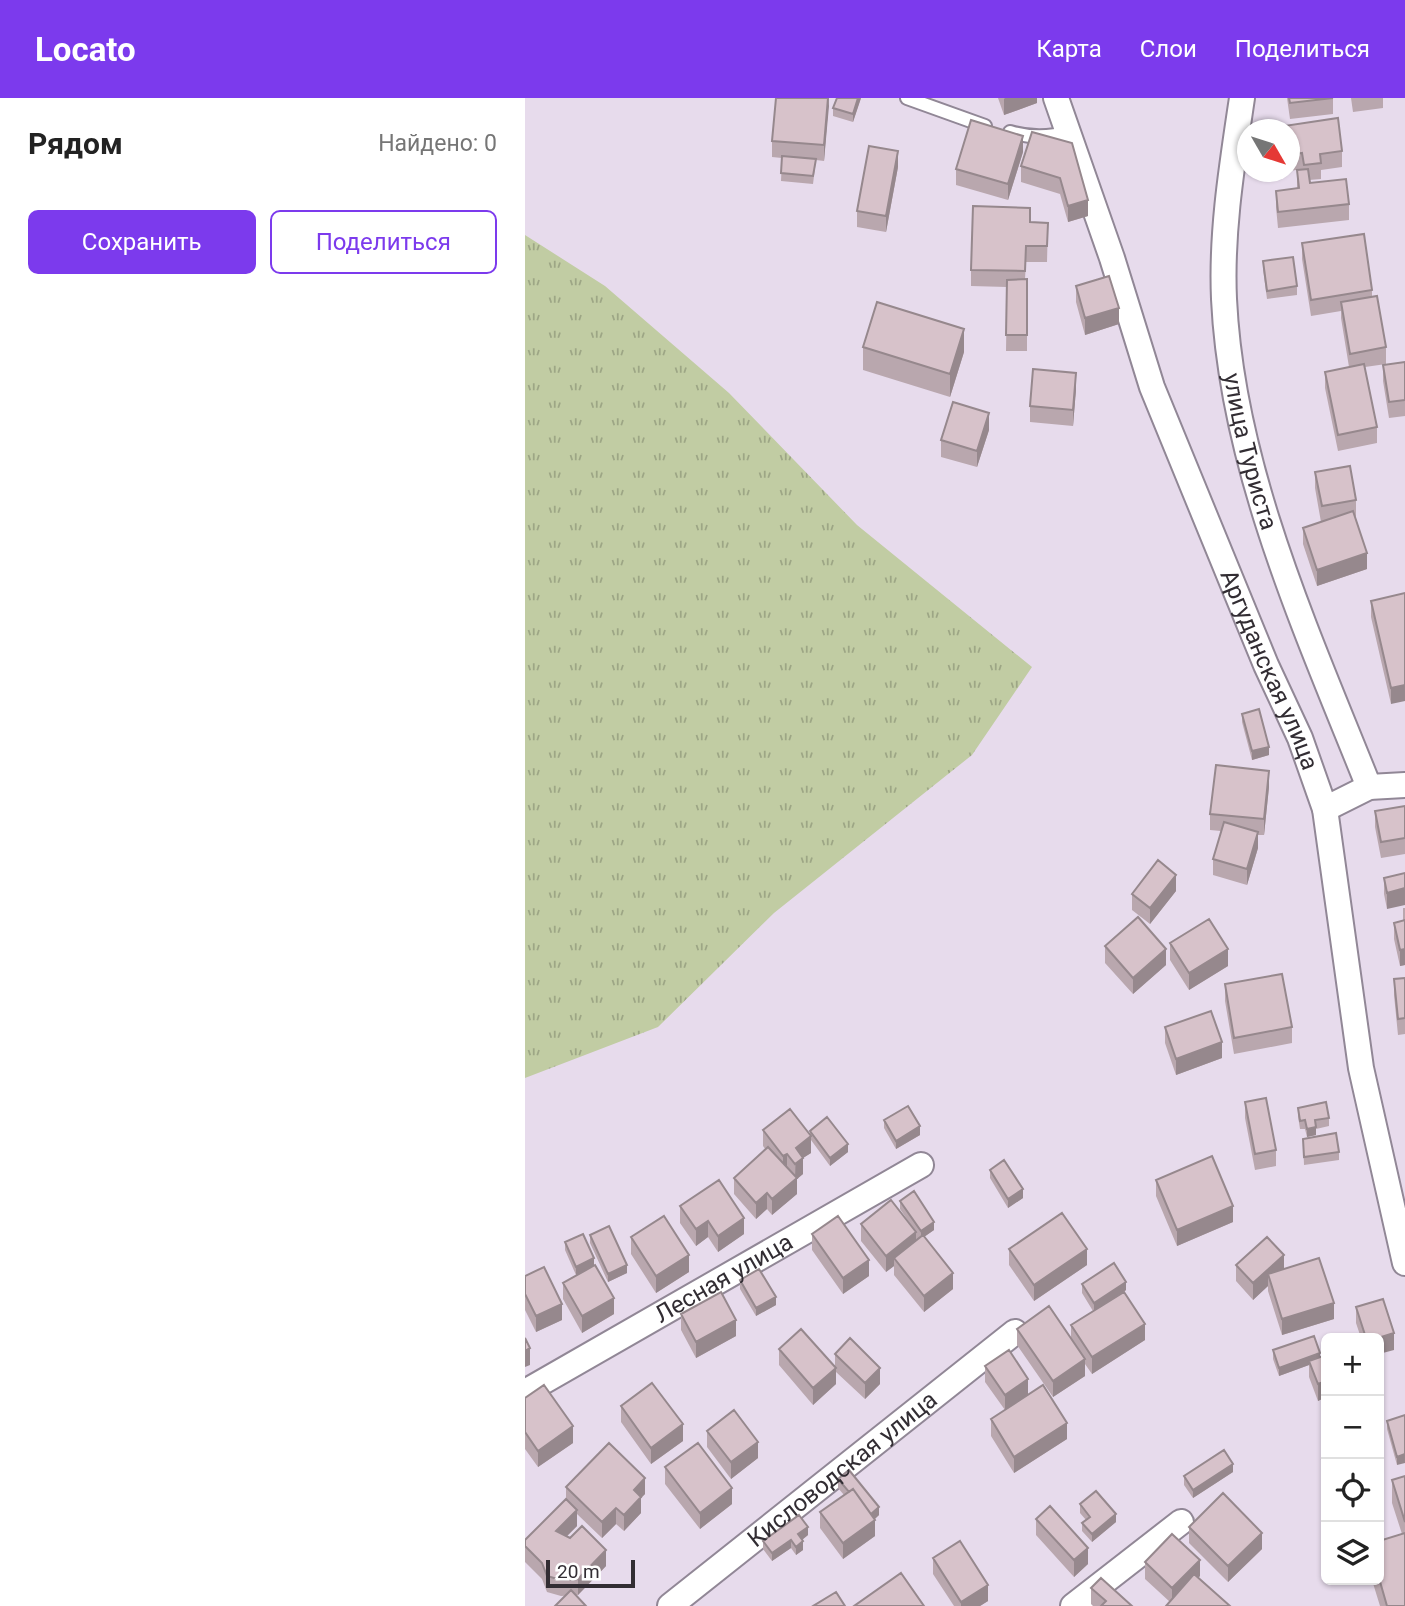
<!DOCTYPE html>
<html lang="ru">
<meta charset="utf-8">
<style>
:root{--surface:#fff;--page:#f6f6f6;--text:#222;--muted:#767676;--line:#e0e0e0;--accent:#7c3aed}
body{margin:0;font-family:Roboto,sans-serif;background:var(--page);color:var(--text)}
.controls{position:absolute;right:21px;bottom:21px;display:grid;overflow:hidden;border-radius:10px;box-shadow:0 2px 5px #0004}
.controls button{width:63px;height:63px;display:grid;place-items:center;padding:0;border:0;border-bottom:2px solid var(--line);background:var(--surface);color:var(--text);font:35px sans-serif}
.compass{position:absolute;left:712px;top:21px;width:63px;height:63px;border-radius:50%;background:var(--surface);box-shadow:0 2px 5px #0004;rotate:129deg}
.scale{position:absolute;left:21px;bottom:18px;width:89px;box-sizing:border-box;padding-left:7px;border:4px solid #322d33;border-top:0;font-size:19px;line-height:24px;white-space:nowrap;color:#322d33;-webkit-text-stroke:5px #fff;paint-order:stroke}
.list{margin:0;padding:0;list-style:none}
h2{display:flex;justify-content:space-between;align-items:center;height:91px;margin:0;padding:0 28px;font-size:30px}
h2 small{font-size:23px;font-weight:400;color:var(--muted)}
.actions{display:flex;gap:14px;padding:21px 28px}
.actions a{flex:1;padding:16px 0;border:2px solid var(--accent);border-radius:10px;text-align:center;font-size:24px;color:var(--accent)}
.actions .main{background:var(--accent);color:#fff}
.icon{flex:none;width:38px;height:38px;fill:none;stroke:currentColor;stroke-width:2;stroke-linecap:round;stroke-linejoin:round}
.map{position:relative;flex:none;width:880px;height:1508px;overflow:hidden}
header{display:flex;align-items:center;gap:42px;box-sizing:border-box;height:98px;padding:0 35px;background:var(--accent);color:#fff}
header strong{font-size:33px}
nav{display:flex;gap:38px;margin-inline-start:auto;font-size:24px}
main{display:flex}
aside{flex:1;background:var(--surface)}
.map>svg:first-child{display:block}
.grass{fill:url(#grass-tufts)}
.lines{fill:none;stroke-linecap:round;stroke-linejoin:round}
.lane-casing{stroke:#918796;stroke-width:16}
.street-casing{stroke:#918796;stroke-width:28}
.lane{stroke:#fff;stroke-width:12}
.street{stroke:#fff;stroke-width:24}
.wall{fill:#b9a7ae}
.shaded-wall{fill:#96888d}
.building{fill:#d7c2ca;stroke:#96888d;stroke-width:2}
.labels{text-anchor:middle;dominant-baseline:central;stroke-width:7;stroke-linejoin:round;paint-order:stroke}
.street-label{font-size:24px;fill:#322d33;stroke:#fff}
</style>
<header>
<strong>Locato</strong>
<nav><a>Карта</a><a>Слои</a><a>Поделиться</a></nav>
</header>
<main>
<aside>
<h2>Рядом<small>Найдено: 0</small></h2>
<ul class="list">
</ul>
<div class="actions"><a class="main">Сохранить</a><a>Поделиться</a></div>
</aside>
<div class="map">
<svg width="880" height="1508" viewBox="0 0 880 1508">
<defs>
<pattern id="grass-tufts" width="24" height="20" patternUnits="userSpaceOnUse" patternTransform="scale(1.75)"><rect width="24" height="20" fill="#c1cca3"/><path d="M3 7l-1-3M5 7V3M7 7l1-3M15 17l-1-3M17 17v-4M19 17l1-3" fill="none" stroke="#9da685"/></pattern>
</defs>
<rect width="100%" height="100%" fill="#e7dbec"/>
<path class="grass" d="M0,137L80,188L204,295L332,427L507,569L447,657L249,815L133,929L0,980Z"/>
<g class="lines">
<g class="lane-casing">
<path id="lane" d="M382,0L460,28
M485,34C505,40 523,40 544,34"/>
</g>
<g class="street-casing">
<g id="street">
<path id="s1" d="M531,0L587,160L627,289L741,567L775,640L800,711L836,970L880,1165"/>
<path id="s2" d="M717,0C707,67 696,134 699,201C707,370 782,534 844,689"/>
<path d="M800,711L844,689L880,687"/>
<path id="s3" d="M0,1294L396,1067"/>
<path id="s4" d="M145,1508L490,1234"/>
<path d="M548,1508L656,1424"/>
</g>
</g>
<use href="#lane" class="lane"/>
<use href="#street" class="street"/>
</g>
<path class="wall" d="M304,0L299,63L291,62L288,86L256,83L257,60L247,59V43Z
M336,0L328,24L308,18V10Z
M473,0H512V5L479,17Z
M762,0H808V16L765,21Z
M826,0H858V10L828,14Z
M759,28L817,53V69L796,72V81L784,82L785,85L824,106V122L753,130L751,109V93L772,90V72L777,71L765,73V32H759Z
M507,34L563,118L543,124L535,96L496,84V68Z
M498,54L483,102L431,87V71Z
M373,69L361,134L332,129V113Z
M505,124L523,125L522,164H501L500,181H502V253H481L482,189L446,188V172Z
M777,145L847,192V199L861,249V266L840,269L852,329V345L813,353L800,290V274L824,269L816,220V213L786,218L777,161Z
M738,163L772,188V197L742,201L738,171Z
M551,188L594,226L560,237L551,204Z
M338,249L439,254L425,299L338,272Z
M880,264V318L864,320L858,283V267Z
M551,291L548,328L505,324V308Z
M464,332L452,369L416,359V342Z
M790,374L831,402V418L830,419L842,471L792,488L778,446V430L796,424L790,390Z
M880,495L866,606L846,519V503Z
M717,616L744,657L727,662L717,624Z
M744,689L739,737H733V750L722,787L688,777V761L696,733L685,732V716Z
M880,708V756L856,760L850,729V713Z
M880,775L862,811L859,796V780Z
M651,793L625,826L607,812V796Z
M878,810H880V867L875,868L869,841V825L878,823Z
M645,845L703,868L664,892L645,862Z
M580,848L641,867L608,896L580,865Z
M880,880V936L873,937L869,897V881Z
M700,886L767,929V945L709,956L700,903Z
M640,929L697,960L651,977L640,945Z
M720,1004L751,1052V1068L730,1072L720,1020Z
M773,1010L804,1020V1028L791,1031V1037L782,1039L780,1031H775L773,1018Z
M359,1022L395,1037L371,1051L359,1030Z
M238,1032L285,1037V1033L323,1054L305,1068L286,1042V1055L278,1060V1076L272,1081V1096L247,1117L242,1111L231,1121L209,1096V1080L241,1052L238,1048Z
M778,1041L814,1054V1062L779,1067Z
M465,1072L498,1100L483,1110L465,1080Z
M631,1082L708,1124L652,1148L631,1098Z
M375,1103L409,1132L399,1139L428,1191L399,1214L369,1177V1168L361,1174L336,1143V1126L388,1130L375,1111Z
M155,1108L219,1136L193,1154L183,1139L171,1148L155,1125Z
M287,1136L344,1178L318,1196L287,1152Z
M65,1137L102,1175L83,1184L65,1145Z
M106,1139L164,1174L131,1195L106,1156Z
M40,1144L69,1167L89,1216L57,1235L38,1201V1185L59,1173L51,1177L40,1152Z
M484,1151L562,1167L509,1203L484,1167Z
M711,1167L759,1171L809,1221L757,1237L743,1193V1188L728,1202L711,1183Z
M0,1178L37,1222L11,1234L0,1212Z
M215,1182L251,1207L231,1218L215,1191Z
M557,1186L601,1192L599,1194L620,1242L567,1276L560,1266V1278L528,1299L492,1247V1231L546,1241V1227L568,1213L557,1195Z
M831,1209L869,1252L854,1240H836L831,1225Z
M156,1216L211,1238L171,1260L156,1232Z
M254,1251L310,1269V1256L355,1286L340,1301L311,1274V1286L288,1307L254,1267Z
M748,1252L795,1259L801,1257V1299L793,1303L784,1279V1267L754,1278L748,1261Z
M460,1268L503,1297L542,1341L489,1375L466,1338V1321L480,1312L460,1284Z
M0,1300L48,1345L13,1369L0,1351Z
M96,1308L158,1343L126,1366L96,1324Z
M880,1317L872,1367L862,1331V1323Z
M182,1333L233,1360L206,1381L182,1349Z
M801,1360V1389L797,1378V1362Z
M140,1369L207,1406L175,1431L140,1386Z
M708,1374L668,1400L659,1387V1378Z
M880,1378V1508H855L847,1482H854L877,1436L867,1405V1382Z
M313,1381L354,1417L350,1421V1438L318,1461L295,1430V1414L319,1397L313,1390Z
M41,1389L120,1396L116,1400V1415L99,1433L91,1426L77,1440L52,1416V1428L42,1438L81,1468L53,1497L36,1498L22,1494L17,1481L0,1464V1442L41,1401Z
M555,1406L591,1424L567,1444L557,1433V1425L561,1422L555,1415Z
M511,1421L563,1466L549,1479L511,1437Z
M664,1429L737,1451L703,1484L664,1445Z
M283,1437L277,1442L278,1452L271,1457L266,1450L247,1463L238,1451V1443Z
M408,1460L463,1503L455,1508H429L408,1476Z
M620,1464L675,1478L645,1504L620,1481Z
M566,1490L607,1508H568L566,1506Z"/>
<path class="shaded-wall" d="M303,0L304,8L299,63V47Z
M333,0H336L328,24V16Z
M480,0H512V5L479,17V1Z
M498,38V54L483,102V86Z
M373,53V69L361,134V118Z
M563,102V118L543,124V108Z
M594,210V226L560,237V220Z
M439,231V254L425,299V276Z
M551,275V291L548,328V312Z
M464,315V332L452,369V353Z
M842,455V471L792,488V472Z
M880,587V603L866,606V590Z
M744,649V657L727,662V653Z
M744,673V689L739,737V721Z
M733,734V750L722,787V771Z
M651,777V793L625,826V810Z
M880,790V807L862,811V795Z
M641,851V867L608,896V880Z
M703,851V868L664,892V875Z
M880,851V867L875,868V852Z
M697,944V960L651,977V961Z
M395,1028V1037L371,1051V1043Z
M791,1029V1037L782,1039V1031Z
M286,1038V1055L278,1060V1076L272,1081V1096L247,1117V1101L270,1082L271,1050Z
M323,1046V1054L305,1068V1060Z
M262,1056V1072L258,1074V1058Z
M498,1091V1100L483,1110V1101Z
M242,1095V1111L231,1121V1105Z
M708,1108V1124L652,1148V1132Z
M219,1120V1136L193,1154V1138Z
M183,1123V1139L171,1148V1131Z
M409,1124V1132L396,1141V1133Z
M391,1134V1150L369,1160V1168L361,1174V1158Z
M562,1151V1167L509,1203V1187Z
M164,1157V1174L131,1195V1178Z
M759,1157V1173L743,1176V1188L728,1202V1185Z
M69,1160V1169L51,1177V1169Z
M344,1162V1178L318,1196V1180Z
M102,1167V1175L83,1184V1176Z
M428,1175V1191L399,1214V1198Z
M601,1184V1192L569,1213V1205Z
M251,1199V1207L231,1218V1210Z
M89,1200V1216L57,1235V1218Z
M809,1205V1221L757,1237V1221Z
M37,1206V1222L11,1234V1218Z
M211,1222V1238L171,1260V1244Z
M620,1226V1242L567,1276V1259Z
M869,1235V1252L854,1256V1240Z
M5,1250V1267L0,1269V1253Z
M795,1255V1263H784V1267L754,1278V1270Z
M560,1261V1278L528,1299V1283Z
M311,1270V1286L288,1307V1290Z
M355,1270V1286L340,1301V1285Z
M503,1281V1297L480,1313V1297Z
M801,1283V1299L793,1303V1286Z
M542,1325V1341L489,1375V1359Z
M158,1326V1343L126,1366V1350Z
M48,1328V1345L13,1369V1353Z
M233,1344V1360L206,1381V1364Z
M880,1356V1365L872,1367V1359Z
M708,1366V1374L668,1400V1392Z
M120,1380V1396L116,1400V1415L99,1433V1417L109,1392Z
M207,1390V1406L175,1431V1415Z
M354,1409V1417L343,1427V1418Z
M91,1410V1426L77,1440V1424Z
M52,1412V1428L31,1449V1433Z
M591,1416V1424L567,1444V1436Z
M350,1422V1438L318,1461V1445Z
M283,1429V1437L273,1445V1436Z
M737,1435V1451L703,1484V1468Z
M266,1442V1450L247,1463V1455Z
M278,1443V1452L271,1457V1449Z
M563,1450V1466L549,1479V1462Z
M81,1452V1468L53,1497V1481Z
M675,1462V1478L647,1506V1490Z
M463,1487V1503L455,1508H436V1504Z"/>
<path class="building" d="M251,0H303L299,47L247,43Z
M312,0H333L328,16L308,10Z
M764,0H808L765,5Z
M813,20L817,53L795,56L796,65L779,67L777,55L765,57V32H759V28Z
M446,22L498,38L483,86L431,71Z
M507,34L547,45L563,102L543,108L535,80L496,68Z
M344,48L373,53L361,118L332,113Z
M257,58L291,61L288,78L256,75Z
M783,71L785,85L821,81L824,106L753,114L751,93L774,90L772,72Z
M448,108L505,110V124L523,125L522,148H501L500,173L446,172Z
M839,136L847,192L786,202L777,145Z
M768,159L772,188L742,193L738,163Z
M584,178L594,210L560,220L551,188Z
M502,181V237H481L482,182Z
M852,198L861,249L825,256L816,204Z
M352,204L439,231L425,276L338,249Z
M880,264V302L864,304L858,267Z
M839,266L852,329L813,337L800,274Z
M508,271L551,275L548,312L505,308Z
M428,304L464,315L452,353L416,342Z
M825,368L831,402L797,408L790,374Z
M828,413L842,455L792,472L778,430Z
M880,495V587L866,590L846,503Z
M734,611L744,649L727,653L717,616Z
M691,667L744,673L739,721L685,716Z
M880,708V740L856,744L850,713Z
M699,724L733,734L722,771L688,761Z
M633,762L651,777L625,810L607,796Z
M880,775V790L862,795L859,780Z
M613,819L641,851L608,880L580,848Z
M684,821L703,851L664,875L645,845Z
M880,822V851L875,852L869,825Z
M757,876L767,929L709,940L700,886Z
M880,880V920L873,921L869,881Z
M686,913L697,944L651,961L640,929Z
M741,1000L751,1052L730,1056L720,1004Z
M801,1004L804,1020L790,1022L791,1029L782,1031L780,1022L775,1023L773,1010Z
M383,1008L395,1028L371,1043L359,1022Z
M265,1011L286,1038L271,1050L278,1060L270,1066L262,1056L258,1058L238,1032Z
M302,1019L323,1046L305,1060L285,1033Z
M811,1035L814,1054L779,1059L778,1041Z
M243,1049L272,1080L247,1101L242,1095L231,1105L209,1080Z
M687,1058L708,1108L652,1132L631,1082Z
M479,1062L498,1091L483,1101L465,1072Z
M194,1082L219,1120L193,1138L183,1123L171,1131L155,1108Z
M389,1093L409,1124L396,1133L375,1103Z
M366,1102L391,1134L361,1158L336,1126Z
M537,1115L562,1151L509,1187L484,1151Z
M139,1118L164,1157L131,1178L106,1139Z
M313,1118L344,1162L318,1180L287,1136Z
M84,1128L102,1167L83,1176L65,1137Z
M58,1136L69,1160L51,1169L40,1144Z
M398,1137L428,1175L399,1198L369,1160Z
M742,1139L759,1157L728,1185L711,1167Z
M794,1160L809,1205L757,1221L743,1176Z
M589,1165L601,1184L569,1205L557,1186Z
M70,1167L89,1200L57,1218L38,1185Z
M19,1169L37,1206L11,1218L0,1196V1178Z
M234,1171L251,1199L231,1210L215,1182Z
M196,1194L211,1222L171,1244L156,1216Z
M599,1194L620,1226L567,1259L546,1227Z
M858,1201L869,1235L853,1240H841L831,1209Z
M524,1208L560,1261L528,1283L492,1231Z
M276,1231L311,1270L288,1290L254,1251Z
M789,1238L795,1255L754,1270L748,1252Z
M0,1240L5,1250L0,1253Z
M325,1240L355,1270L340,1285L310,1256Z
M484,1252L503,1281L480,1297L460,1268Z
M801,1257V1283L793,1286L784,1263Z
M127,1285L158,1326L126,1350L96,1308Z
M19,1287L48,1328L13,1353L0,1334V1300Z
M518,1287L542,1325L489,1359L466,1321Z
M209,1312L233,1344L206,1364L182,1333Z
M880,1317V1356L872,1359L862,1323Z
M84,1345L120,1380L109,1392L116,1399L99,1417L91,1410L77,1424L41,1389Z
M173,1345L207,1390L175,1415L140,1369Z
M699,1352L708,1366L668,1392L659,1378Z
M801,1360V1373L797,1362Z
M324,1372L354,1409L346,1416L328,1391L324,1394L313,1381Z
M880,1378V1424L867,1382Z
M328,1391L350,1422L318,1445L295,1414Z
M571,1393L591,1416L567,1436L557,1425L565,1419L555,1406Z
M698,1395L737,1435L703,1468L664,1429Z
M41,1401L52,1412L31,1433L45,1440L57,1428L81,1452L53,1481L36,1482L22,1478L17,1465L0,1448V1442Z
M525,1408L563,1450L549,1462L511,1421Z
M274,1417L283,1429L273,1436L278,1443L271,1449L266,1442L247,1455L238,1443Z
M880,1435V1508H862L854,1480V1443Z
M647,1436L675,1462L647,1490L620,1464Z
M435,1443L463,1487L436,1504L408,1460Z
M376,1475L399,1508H329Z
M669,1476L705,1508H641Z
M576,1480L607,1508H576L581,1503L566,1490Z
M46,1492L61,1508H30Z
M311,1494L320,1508H288Z"/>
<g class="labels">
<g class="street-label">
<text stroke="none"><textPath href="#s2" startOffset="357">улица Туриста</textPath></text>
<text stroke="none"><textPath href="#s1" startOffset="611">Аргуданская улица</textPath></text>
<text stroke="none"><textPath href="#s3" startOffset="229">Лесная улица</textPath></text>
<text stroke="none"><textPath href="#s4" startOffset="220">Кисловодская улица</textPath></text>
</g>
</g>
</svg>
<div class="controls">
<button>+</button>
<button>−</button>
<button><svg class="icon" aria-label="locate" viewBox="0 0 24 24"><circle cx="12" cy="12" r="6"/><path d="M12 2v4M12 18v4M2 12h4M18 12h4"/></svg></button>
<button><svg class="icon" aria-label="layers" viewBox="0 0 24 24"><path d="M12 4l9 5-9 5-9-5zM3 14l9 5 9-5"/></svg></button>
</div>
<svg class="compass" viewBox="-18 -18 36 36"><path d="M0-13l5 13h-10z" fill="#e53935"/><path d="M0 13l5-13h-10z" fill="#767676"/></svg>
<div class="scale">20 m</div>
</div>
</main>
